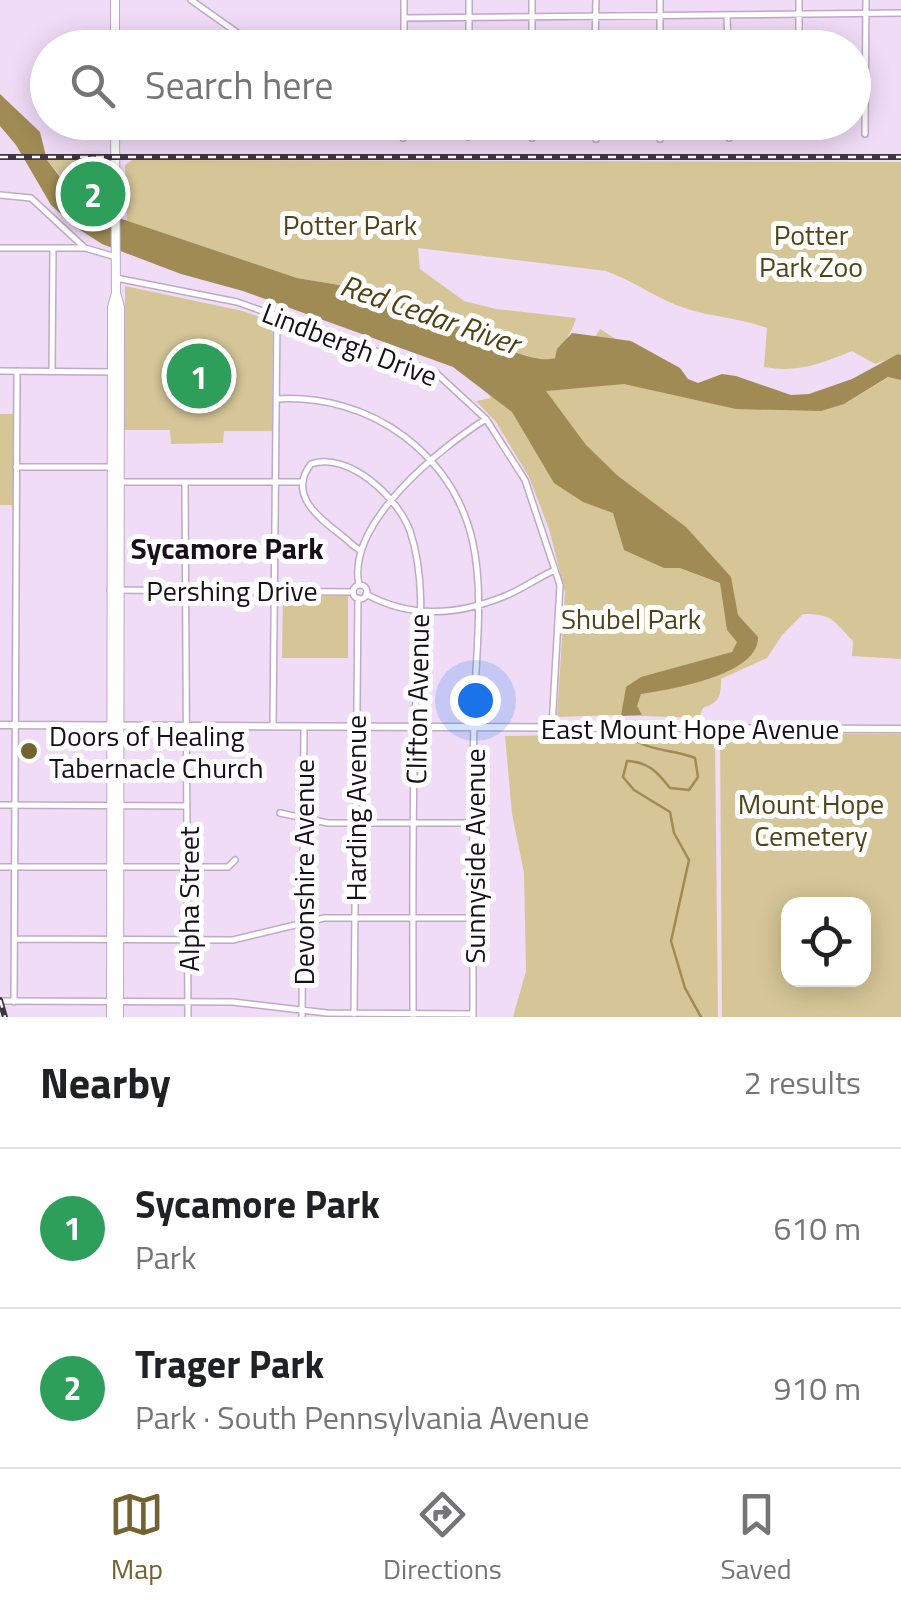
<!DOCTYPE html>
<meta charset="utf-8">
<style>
:root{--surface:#fff;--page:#f6f6f6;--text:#202124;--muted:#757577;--line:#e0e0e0;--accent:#736330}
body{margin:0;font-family:"Titillium Web",sans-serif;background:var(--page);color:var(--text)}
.controls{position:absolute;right:30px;bottom:30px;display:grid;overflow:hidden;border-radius:20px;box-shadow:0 5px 25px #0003}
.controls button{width:90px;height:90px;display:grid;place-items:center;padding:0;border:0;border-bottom:2px solid var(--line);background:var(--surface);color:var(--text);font:50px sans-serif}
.you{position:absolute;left:475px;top:700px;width:35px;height:35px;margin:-25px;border:8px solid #fff;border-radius:50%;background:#1a73e8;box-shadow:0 0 0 15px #1a73e833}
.badge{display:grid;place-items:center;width:65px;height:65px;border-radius:50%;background:var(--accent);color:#fff;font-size:32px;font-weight:700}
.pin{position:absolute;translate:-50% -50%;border:5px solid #fff;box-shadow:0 2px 10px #0006}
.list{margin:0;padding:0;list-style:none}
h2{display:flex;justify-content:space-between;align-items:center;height:130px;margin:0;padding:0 40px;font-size:42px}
h2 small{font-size:32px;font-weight:400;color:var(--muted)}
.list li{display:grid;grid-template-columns:65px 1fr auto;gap:30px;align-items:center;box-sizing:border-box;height:160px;padding:0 40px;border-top:2px solid var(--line)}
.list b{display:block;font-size:38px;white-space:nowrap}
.list p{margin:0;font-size:32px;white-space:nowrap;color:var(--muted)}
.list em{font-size:32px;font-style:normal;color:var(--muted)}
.icon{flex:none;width:55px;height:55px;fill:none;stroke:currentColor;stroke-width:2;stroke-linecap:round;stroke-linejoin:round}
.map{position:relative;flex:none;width:901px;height:1017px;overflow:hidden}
.search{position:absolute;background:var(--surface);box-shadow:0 5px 25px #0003;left:30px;right:30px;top:30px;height:110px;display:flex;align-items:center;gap:25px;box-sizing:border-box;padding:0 35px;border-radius:55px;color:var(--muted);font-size:38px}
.sheet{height:450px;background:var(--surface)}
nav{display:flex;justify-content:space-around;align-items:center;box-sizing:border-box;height:140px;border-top:2px solid var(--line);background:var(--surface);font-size:28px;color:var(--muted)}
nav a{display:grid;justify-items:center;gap:5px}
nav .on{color:var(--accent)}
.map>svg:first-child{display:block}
.green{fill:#d5c597;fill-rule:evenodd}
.water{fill:#9f8b53}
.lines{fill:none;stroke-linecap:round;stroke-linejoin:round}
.stream{stroke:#9f8b53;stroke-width:2.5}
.minor-casing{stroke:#bfaac5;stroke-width:8}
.tertiary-casing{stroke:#bfaac5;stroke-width:9}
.secondary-casing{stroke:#bfaac5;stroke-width:10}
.minor{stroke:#fff;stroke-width:5}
.tertiary{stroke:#fff;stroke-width:6}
.secondary{stroke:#fff;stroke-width:8}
.rail-casing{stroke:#403543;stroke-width:6}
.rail{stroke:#fff;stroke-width:2.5;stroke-dasharray:8;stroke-linecap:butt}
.poi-dot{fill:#736330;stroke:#fff;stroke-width:4}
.labels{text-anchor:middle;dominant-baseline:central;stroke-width:10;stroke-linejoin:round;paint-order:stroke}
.park-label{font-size:28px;fill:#524416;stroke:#fff}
.street-label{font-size:28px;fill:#170f19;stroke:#fff}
.poi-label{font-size:28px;fill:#170f19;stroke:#fff;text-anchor:start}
.water-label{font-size:30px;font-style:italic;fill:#504113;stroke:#fff}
.neighbourhood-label{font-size:30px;font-weight:bold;fill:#170f19;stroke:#fff}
</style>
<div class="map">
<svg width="901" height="1017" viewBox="0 0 901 1017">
<rect width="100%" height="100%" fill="#f1dcf8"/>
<path class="green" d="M47,160H110V215L84,203Z
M132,160L901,162V355L875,364L852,351C820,364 798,373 764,367L767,328C738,317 706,317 676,305C652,295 631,280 606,271L418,248L420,269L464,301L496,309L576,318C572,333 563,343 556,357L547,361L514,352L496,335L474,329L450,315L415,304L379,301L339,285L297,278L127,221L125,165Z
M125,286L243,311L273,322L272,431H224L223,443L171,444L170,430H124Z
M600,329L670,373L657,390L846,403L889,377L901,380V659L852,656L853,641C833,621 834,614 803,614L782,635L767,658L721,679C721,696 720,702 703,708L699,718L617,715L557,717L565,592L549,529L529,477L496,422L476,401L491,398L486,391L591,343Z
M0,414H13V505H0Z
M283,596H348V658H282Z
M720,733L901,734V1017H722ZM788,904H864V979H788Z
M615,734L701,735L713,737L715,743L718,1017H513L526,971L524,873L512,814L505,736Z"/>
<path class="water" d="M0,94L40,132L47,160L67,186L85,203L110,215L297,278L339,285L379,301L415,304L450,315L474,329L507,340L514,352C528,356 542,362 555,358L557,349L572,333L631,341L680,368L688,379L698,383L722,374L736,376L791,395L809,394L852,379L898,354L901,355V380L888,377L844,404L821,411L736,409L624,384L546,391L586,445L618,476L686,527L731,577L738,615L758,637C759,675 671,689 641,694L637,706L642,715L621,716L626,687L641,677L732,652L737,642L727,630L720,583L680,568H664L624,550L613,513L583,502L554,483L512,412L453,367L243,291L181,274L102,244L74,226L51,205L16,145L0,126Z"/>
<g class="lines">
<path class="stream" d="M635,731L638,742C657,752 675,750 695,758L698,777L689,790L670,788C657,772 649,762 627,761L623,777L634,790L670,812L674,833L689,860L671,941L685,988L701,1017"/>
<g class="minor-casing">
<path id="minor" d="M191,0L256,46L328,47
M727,15L728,48
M404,18L901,13
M404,48V0
M469,48V0
M532,48V0
M595,48L596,0
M660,48V0
M799,48V0
M532,122V138
M596,122V139
M660,122V139
M729,122V138
M865,134L866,0
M799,135V122
M468,137V122
M403,138V122
M0,195L31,198L85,248
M0,248H85L116,257
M116,278L237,302L435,372L486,419L525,480L560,585L552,727
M0,371L112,372
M52,371L53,248
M276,399C322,396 368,409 405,437C502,512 476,612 474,719C472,818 473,918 473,1017
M16,467H113
M119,482H302
M185,482L188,1017
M360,550C352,546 348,540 341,535C319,518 287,494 311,464C349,451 398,498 410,531C430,590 416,659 415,720C412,819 413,918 413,1017
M359,585C346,523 440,448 486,419
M353 592a7 7 0 1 1 14 0a7 7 0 1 1-14 0Z
M110,590L353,592
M366,594C411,619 459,615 505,596C523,589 538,577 555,570
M273,726L277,316
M0,805L187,806
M280,813L328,823H474
M0,867H228L235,860
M14,939L233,940L324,918H474
M0,1001L233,1002L327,1013L473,1014
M14,1002L17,371
M354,1014L358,598
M302,1017L304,726"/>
</g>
<g class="tertiary-casing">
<path id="tertiary" d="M0,725L901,729"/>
</g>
<g class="secondary-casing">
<path id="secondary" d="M115,0V48
M115,122L116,293L120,307L119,1017
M111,1017L112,307L116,293"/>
</g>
<use href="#minor" class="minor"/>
<use href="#tertiary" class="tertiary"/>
<use href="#secondary" class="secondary"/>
<g class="rail-casing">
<path id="rail" d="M0,157H901
M0,1000L5,1017"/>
</g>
<use href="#rail" class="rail"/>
</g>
<circle class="poi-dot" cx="29" cy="751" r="10"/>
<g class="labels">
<g class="park-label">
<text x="350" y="224">Potter Park</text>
<text x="811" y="234">Potter<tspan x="811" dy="32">Park Zoo</tspan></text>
<text x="631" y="618">Shubel Park</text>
<text x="811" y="803">Mount Hope<tspan x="811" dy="32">Cemetery</tspan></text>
</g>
<g class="street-label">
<text transform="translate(350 344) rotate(21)">Lindbergh Drive</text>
<text x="232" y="590">Pershing Drive</text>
<text transform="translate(417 699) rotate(-89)">Clifton Avenue</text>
<text x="690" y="728">East Mount Hope Avenue</text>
<text transform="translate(355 808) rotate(-90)">Harding Avenue</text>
<text transform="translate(474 856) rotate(-90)">Sunnyside Avenue</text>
<text transform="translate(303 872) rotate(-90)">Devonshire Avenue</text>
<text transform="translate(188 899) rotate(-90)">Alpha Street</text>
</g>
<g class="poi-label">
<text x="49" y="735">Doors of Healing<tspan x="49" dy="32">Tabernacle Church</tspan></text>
</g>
<g class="water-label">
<text transform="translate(430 314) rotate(19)">Red Cedar River</text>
</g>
<g class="neighbourhood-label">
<text x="227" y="548">Sycamore Park</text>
</g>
</g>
</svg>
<div class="controls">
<button><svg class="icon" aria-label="locate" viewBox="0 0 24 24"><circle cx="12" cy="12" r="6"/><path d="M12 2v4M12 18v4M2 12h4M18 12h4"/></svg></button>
</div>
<div class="you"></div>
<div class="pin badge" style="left:199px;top:376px;background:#2e9e5b">1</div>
<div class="pin badge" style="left:93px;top:194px;background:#2e9e5b">2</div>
<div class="search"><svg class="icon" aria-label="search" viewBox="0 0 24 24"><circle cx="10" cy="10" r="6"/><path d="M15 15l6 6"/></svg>Search here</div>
</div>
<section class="sheet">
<h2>Nearby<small>2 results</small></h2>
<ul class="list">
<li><span class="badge" style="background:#2e9e5b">1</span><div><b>Sycamore Park</b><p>Park</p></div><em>610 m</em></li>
<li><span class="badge" style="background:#2e9e5b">2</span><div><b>Trager Park</b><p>Park · South Pennsylvania Avenue</p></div><em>910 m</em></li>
</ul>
</section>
<nav>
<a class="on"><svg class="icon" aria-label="map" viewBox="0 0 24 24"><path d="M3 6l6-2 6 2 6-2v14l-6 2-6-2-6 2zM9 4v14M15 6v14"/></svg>Map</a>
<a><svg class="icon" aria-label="directions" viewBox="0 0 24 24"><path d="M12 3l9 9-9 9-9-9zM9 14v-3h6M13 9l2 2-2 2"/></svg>Directions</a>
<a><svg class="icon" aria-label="saved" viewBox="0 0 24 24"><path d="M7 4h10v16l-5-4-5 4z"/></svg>Saved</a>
</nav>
